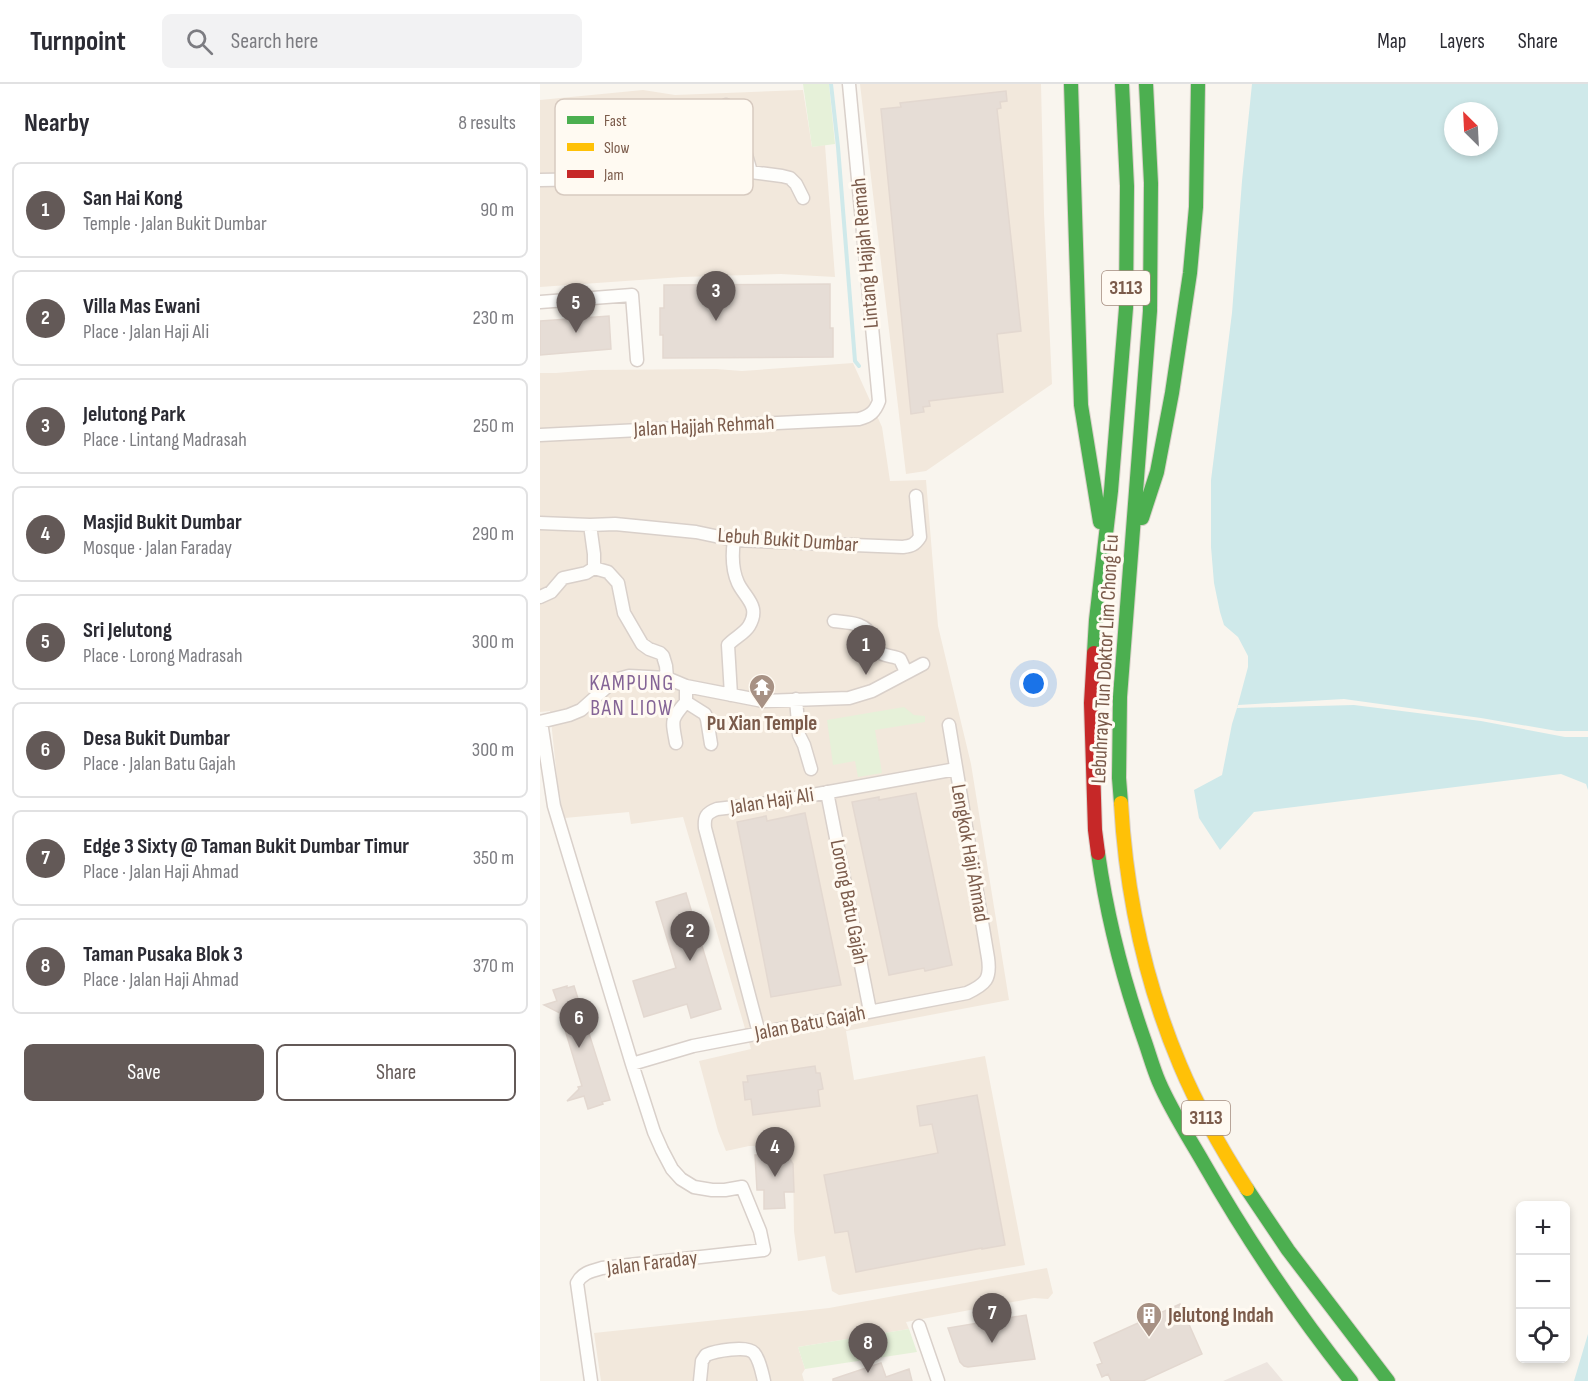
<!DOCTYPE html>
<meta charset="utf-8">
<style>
:root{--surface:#fff;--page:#f2f2f3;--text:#2b2b33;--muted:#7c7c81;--line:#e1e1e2;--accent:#635957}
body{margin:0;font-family:"Sofia Sans Condensed",sans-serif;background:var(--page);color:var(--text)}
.controls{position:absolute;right:18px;bottom:18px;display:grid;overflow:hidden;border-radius:9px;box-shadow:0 3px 9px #0003}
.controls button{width:54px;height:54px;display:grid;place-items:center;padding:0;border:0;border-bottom:2px solid var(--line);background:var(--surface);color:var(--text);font:30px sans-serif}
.compass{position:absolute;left:904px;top:18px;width:54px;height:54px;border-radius:50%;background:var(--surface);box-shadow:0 3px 9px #0003;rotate:336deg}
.you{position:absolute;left:494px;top:600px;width:21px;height:21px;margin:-15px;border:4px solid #fff;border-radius:50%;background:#1a73e8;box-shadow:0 0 0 9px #1a73e833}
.badge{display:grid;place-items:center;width:39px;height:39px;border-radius:50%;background:var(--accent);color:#fff;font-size:20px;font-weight:700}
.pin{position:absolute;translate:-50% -50px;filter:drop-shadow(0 2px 3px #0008)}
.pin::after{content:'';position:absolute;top:32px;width:21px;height:18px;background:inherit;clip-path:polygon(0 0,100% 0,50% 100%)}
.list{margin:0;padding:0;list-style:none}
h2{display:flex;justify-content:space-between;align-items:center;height:78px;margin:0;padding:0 24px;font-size:26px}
h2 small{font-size:20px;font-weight:400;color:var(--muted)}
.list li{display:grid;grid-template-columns:39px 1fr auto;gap:18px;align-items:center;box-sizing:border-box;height:96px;margin:0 12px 12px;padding:0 12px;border:2px solid var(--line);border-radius:9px}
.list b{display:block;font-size:22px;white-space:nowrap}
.list p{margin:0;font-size:20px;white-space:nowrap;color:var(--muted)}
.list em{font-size:20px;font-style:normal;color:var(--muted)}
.actions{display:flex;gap:12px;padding:18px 24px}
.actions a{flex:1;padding:14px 0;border:2px solid var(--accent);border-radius:9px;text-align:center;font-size:21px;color:var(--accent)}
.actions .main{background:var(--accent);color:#fff}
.icon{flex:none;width:33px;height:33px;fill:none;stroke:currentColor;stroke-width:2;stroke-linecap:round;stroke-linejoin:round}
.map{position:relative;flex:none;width:1048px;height:1297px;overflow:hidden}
header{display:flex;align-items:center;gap:36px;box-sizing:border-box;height:84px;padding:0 30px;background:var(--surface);border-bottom:2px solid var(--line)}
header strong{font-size:28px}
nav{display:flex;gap:33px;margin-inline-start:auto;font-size:21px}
.search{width:420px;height:54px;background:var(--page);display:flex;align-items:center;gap:15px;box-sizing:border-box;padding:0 21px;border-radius:9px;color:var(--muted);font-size:22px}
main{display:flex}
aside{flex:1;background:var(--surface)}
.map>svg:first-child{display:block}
.residential{fill:#f2e8dc}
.industrial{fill:#ede5df}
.green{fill:#e6f1d9}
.water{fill:#cfe9ea;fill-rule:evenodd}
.pier{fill:#f9f5ee}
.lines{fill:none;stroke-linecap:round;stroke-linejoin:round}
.stream{stroke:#cfe9ea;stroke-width:4}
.building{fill:#e6ddd6;stroke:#e3d8d0;stroke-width:1.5}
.street-casing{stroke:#d9d0ca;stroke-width:15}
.fast-casing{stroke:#dad1ca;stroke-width:16}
.slow-casing{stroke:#dad1ca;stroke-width:16}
.jam-casing{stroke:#dad1ca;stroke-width:16}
.street{stroke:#fefefc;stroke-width:12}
.fast{stroke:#4caf50;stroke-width:14}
.slow{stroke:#ffc107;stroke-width:14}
.jam{stroke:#c62828;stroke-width:14}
.labels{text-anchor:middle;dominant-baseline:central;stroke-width:6;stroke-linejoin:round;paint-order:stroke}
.shield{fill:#fffaf2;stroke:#a38b7d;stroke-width:1.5}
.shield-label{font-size:20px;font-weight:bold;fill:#7b5b4b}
.street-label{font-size:21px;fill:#7b5b4b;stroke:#fffaf2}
.poi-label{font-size:21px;font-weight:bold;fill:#7b5b4b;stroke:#fffaf2}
.neighbourhood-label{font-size:22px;letter-spacing:1.5px;fill:#846496;stroke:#fffaf2}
.key{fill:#fffaf2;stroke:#d7cac0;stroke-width:1.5}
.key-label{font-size:16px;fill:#7b5b4b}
</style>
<header>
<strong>Turnpoint</strong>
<div class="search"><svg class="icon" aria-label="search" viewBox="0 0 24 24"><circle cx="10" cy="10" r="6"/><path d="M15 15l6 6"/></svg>Search here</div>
<nav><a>Map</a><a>Layers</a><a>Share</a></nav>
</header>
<main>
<aside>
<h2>Nearby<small>8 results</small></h2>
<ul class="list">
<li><span class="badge">1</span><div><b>San Hai Kong</b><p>Temple · Jalan Bukit Dumbar</p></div><em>90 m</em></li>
<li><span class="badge">2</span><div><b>Villa Mas Ewani</b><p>Place · Jalan Haji Ali</p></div><em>230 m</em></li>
<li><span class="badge">3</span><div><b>Jelutong Park</b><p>Place · Lintang Madrasah</p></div><em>250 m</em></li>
<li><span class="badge">4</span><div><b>Masjid Bukit Dumbar</b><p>Mosque · Jalan Faraday</p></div><em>290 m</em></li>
<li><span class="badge">5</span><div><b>Sri Jelutong</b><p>Place · Lorong Madrasah</p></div><em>300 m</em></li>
<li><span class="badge">6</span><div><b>Desa Bukit Dumbar</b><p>Place · Jalan Batu Gajah</p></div><em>300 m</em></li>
<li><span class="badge">7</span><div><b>Edge 3 Sixty @ Taman Bukit Dumbar Timur</b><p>Place · Jalan Haji Ahmad</p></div><em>350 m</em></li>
<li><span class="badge">8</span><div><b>Taman Pusaka Blok 3</b><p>Place · Jalan Haji Ahmad</p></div><em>370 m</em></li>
</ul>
<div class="actions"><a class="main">Save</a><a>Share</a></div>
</aside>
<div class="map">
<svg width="1048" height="1297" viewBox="0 0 1048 1297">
<rect width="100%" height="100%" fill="#f9f5ee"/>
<path class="residential" d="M320,0H501L504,129L512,300L386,387L366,390Z
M103,6L135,11L263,6L272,63L285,61L295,193L241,190L142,193L0,203V16Z
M313,279L342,343L350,397L386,396L398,542L431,680L469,916L306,947L314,996L445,972L485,1181L299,1211L292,1207L285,1172L258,1177L254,1147L253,1080L242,1062H209L186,1067L178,1047L159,977L211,965L143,733L91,740L89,728L25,734L18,724L21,716L18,704L10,627L0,628V289H16L52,286L176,285L202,287Z
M507,1184L513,1209L508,1215L494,1214L366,1238L369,1245L258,1263L265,1285L262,1290L264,1297H61L54,1249L289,1224Z"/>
<path class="industrial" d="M727,1278L743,1297H683Z"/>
<path class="green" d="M263,0H289L295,60L272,63Z
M364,623L374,631L385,632V638L335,646L342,689L318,693L315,677L293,681L287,636Z
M369,1245L377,1268L265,1285L258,1263Z"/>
<path class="water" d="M712,0H1048V706L1046,700L1021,690L714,728L680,766L659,734L654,706L682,691L692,640L697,624L708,583V572L698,553L684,541L680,528L674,499L671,463V396L692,229L702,97ZM913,27H949V63H913Z
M1048,1250V1297H1034Z"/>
<path class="pier" d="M804,615L941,634L1017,647H1048V653H1025L941,637L814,621L697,624L698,621Z"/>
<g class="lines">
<path class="stream" d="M291,0L298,63L315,277L319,282"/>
</g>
<path class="building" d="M466,7L467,17L460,18L461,24L457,25L481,247L457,250L463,308L389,317L390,322L383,323L384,328L371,330L341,25L361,23L360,19Z
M290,200V244H293V273L123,274V251H120V224H124V201Z
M69,232L71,265L0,271V237Z
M376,709L412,881L385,887L384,884L349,891L312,718L339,713V716Z
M265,729L301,901L231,913L197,738L226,732L227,737Z
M146,809L181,925L151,934L147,920L104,933L93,897L136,884L116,818Z
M27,902V904L34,902L70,1016L62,1018L63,1020L48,1025L44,1012L27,1017L39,1005L38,1003L42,1002L20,929L4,921L17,917L13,906Z
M275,982L276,989H280L283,1005L278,1006L280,1022L213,1031L211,1015L205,1016L203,998H208L207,992Z
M437,1011L465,1161L442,1165V1164L316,1188L308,1147L295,1149L284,1091L398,1069L392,1040L380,1042L377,1022Z
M237,1053L253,1080L254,1108H244L245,1124L224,1125V1106H217L215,1071L238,1070Z
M640,1220L662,1270L603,1297H571L568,1290L562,1293L557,1281L562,1279L554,1259Z
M486,1231L495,1275L428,1283L424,1282L420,1278L408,1244Z
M341,1279L346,1293L369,1285L372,1297H293V1295Z"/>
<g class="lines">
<g class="street-casing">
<path id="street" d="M186,21L196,49L204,64L211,88
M0,96L177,93L211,88L242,92L250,94L256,100L263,114
M0,218L92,211L97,276
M0,351L319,335C330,332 335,328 339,317L309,0
M0,439L50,441L75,440L156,448L194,456L363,463C371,462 375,461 380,453L376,412
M54,484L68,488L78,499L84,529L102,560L109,565L120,569L123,572L126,582L127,594
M0,513L11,508L23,494L46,489L54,484V470L50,441
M294,537C309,539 325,538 332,553C334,557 335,563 338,567C342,572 354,572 360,575L366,588
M191,611L188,561C194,554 204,550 209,542C221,522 205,514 198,499C192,486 192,470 194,456
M256,615L259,651L264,661L271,685
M146,618L165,630L167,635L171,660
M0,638L29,631L41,626L69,601L78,595L89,592L127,594L146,602L223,617L309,614L332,607L383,580
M1,638L14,722L92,980L114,1048L122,1066L132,1085L141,1095L154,1103L172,1106H185L202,1103L220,1147L224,1166L62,1184C51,1187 42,1189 37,1199L51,1297
M136,659C132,636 130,636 146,618V602
M287,708L330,927
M219,949L165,744C164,733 166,729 177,725L228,719L416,685
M92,980L153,962L427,909C446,900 451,895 448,874L409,641
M379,1242L398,1297
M160,1297L162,1277L166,1271C175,1267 207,1261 214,1269C220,1276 222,1289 224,1297"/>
</g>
<g class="fast-casing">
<path id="fast" d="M531,0L541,321L560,438
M602,434L617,388L632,309L650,189L656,123L658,0
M554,569L556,536L571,407L586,224L587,102L582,0
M581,719L579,694L580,613L610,227L611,99L606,0
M558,769C567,833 583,895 604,955C609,969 613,984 619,998C631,1026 648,1052 663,1078C707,1155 756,1228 811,1297
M707,1105L748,1166L848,1297"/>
</g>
<g class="slow-casing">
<path id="slow" d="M581,719C586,808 605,898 640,981C658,1024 682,1066 707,1105"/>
</g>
<g class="jam-casing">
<path id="jam" d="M554,569L551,619L555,746L558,769"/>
</g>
<use href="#street" class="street"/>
<use href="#fast" class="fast"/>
<use href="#slow" class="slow"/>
<use href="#jam" class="jam"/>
</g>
<defs>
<g id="temple-pin" transform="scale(1.35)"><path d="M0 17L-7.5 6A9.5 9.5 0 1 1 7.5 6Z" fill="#a79184" stroke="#fffaf2"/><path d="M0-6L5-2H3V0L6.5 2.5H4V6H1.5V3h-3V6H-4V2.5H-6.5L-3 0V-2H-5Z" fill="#fff"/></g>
<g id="building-pin" transform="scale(1.35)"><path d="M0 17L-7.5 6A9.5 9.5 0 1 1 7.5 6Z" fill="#a79184" stroke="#fffaf2"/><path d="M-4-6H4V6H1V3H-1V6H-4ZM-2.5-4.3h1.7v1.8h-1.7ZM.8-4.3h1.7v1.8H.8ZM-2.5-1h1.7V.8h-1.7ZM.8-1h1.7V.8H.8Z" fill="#fff"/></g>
</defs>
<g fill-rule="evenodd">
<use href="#temple-pin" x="222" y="603"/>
<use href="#building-pin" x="609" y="1231"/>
</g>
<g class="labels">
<g class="shield">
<rect x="562" y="187" width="48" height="34" rx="4.5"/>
<rect x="642" y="1017" width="48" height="34" rx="4.5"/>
</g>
<g class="shield-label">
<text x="586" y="204">3113</text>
<text x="666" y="1034">3113</text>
</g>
<g class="street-label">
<text transform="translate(325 169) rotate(-95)">Lintang Hajjah Remah</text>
<text transform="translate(164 342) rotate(-3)">Jalan Hajjah Rehmah</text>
<text transform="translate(248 456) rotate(4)">Lebuh Bukit Dumbar</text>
<text transform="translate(565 575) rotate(-87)">Lebuhraya Tun Doktor Lim Chong Eu</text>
<text transform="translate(232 717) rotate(-9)">Jalan Haji Ali</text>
<text transform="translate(430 769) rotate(80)">Lengkok Haji Ahmad</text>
<text transform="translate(309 818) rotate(79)">Lorong Batu Gajah</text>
<text transform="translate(270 939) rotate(-11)">Jalan Batu Gajah</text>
<text transform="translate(112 1179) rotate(-7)">Jalan Faraday</text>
</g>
<g class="poi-label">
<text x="222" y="639">Pu Xian Temple</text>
<text x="628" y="1231" text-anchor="start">Jelutong Indah</text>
</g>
<g class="neighbourhood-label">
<text x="92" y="599">KAMPUNG<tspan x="92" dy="25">BAN LIOW</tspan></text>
</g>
</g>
<rect x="15" y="15" width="198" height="96" rx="9" class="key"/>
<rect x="27" y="32" width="27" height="8" fill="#4caf50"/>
<rect x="27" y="59" width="27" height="8" fill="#ffc107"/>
<rect x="27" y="86" width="27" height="8" fill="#c62828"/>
<g class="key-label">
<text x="64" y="42">Fast</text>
<text x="64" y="69">Slow</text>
<text x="64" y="96">Jam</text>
</g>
</svg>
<div class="controls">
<button>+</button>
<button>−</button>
<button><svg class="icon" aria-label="locate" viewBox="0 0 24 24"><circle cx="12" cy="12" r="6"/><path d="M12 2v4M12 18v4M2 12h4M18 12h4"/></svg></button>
</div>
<svg class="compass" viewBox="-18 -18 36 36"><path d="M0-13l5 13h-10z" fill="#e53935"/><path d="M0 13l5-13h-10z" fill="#7c7c81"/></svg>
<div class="you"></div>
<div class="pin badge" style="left:326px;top:591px">1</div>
<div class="pin badge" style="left:150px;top:877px">2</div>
<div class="pin badge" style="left:176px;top:237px">3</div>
<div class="pin badge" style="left:235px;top:1093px">4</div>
<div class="pin badge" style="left:36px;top:249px">5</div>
<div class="pin badge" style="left:39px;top:964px">6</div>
<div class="pin badge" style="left:452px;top:1259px">7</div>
<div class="pin badge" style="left:328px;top:1289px">8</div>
</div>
</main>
